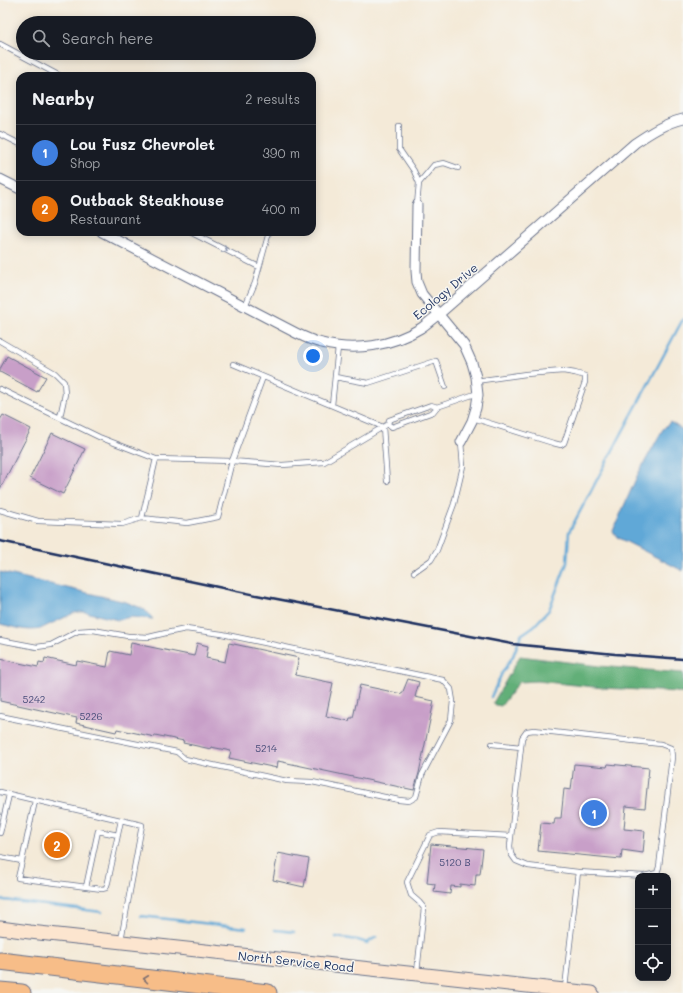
<!DOCTYPE html>
<meta charset="utf-8">
<style>
:root{--surface:#171b24;--page:#20242c;--text:#f1f3f6;--muted:#9ea1a6;--line:#363941;--accent:#d690ce}
body{margin:0;font-family:Mali,sans-serif;background:var(--page);color:var(--text)}
.controls{position:absolute;right:12px;bottom:12px;display:grid;overflow:hidden;border-radius:8px;box-shadow:0 2px 10px #0003}
.controls button{width:36px;height:36px;display:grid;place-items:center;padding:0;border:0;border-bottom:1px solid var(--line);background:var(--surface);color:var(--text);font:20px sans-serif}
.you{position:absolute;left:313px;top:356px;width:14px;height:14px;margin:-10px;border:3px solid #fff;border-radius:50%;background:#1a73e8;box-shadow:0 0 0 6px #1a73e833}
.badge{display:grid;place-items:center;width:26px;height:26px;border-radius:50%;background:var(--accent);color:#fff;font-size:13px;font-weight:700}
.pin{position:absolute;translate:-50% -50%;border:2px solid #fff;box-shadow:0 1px 4px #0006}
.list{margin:0;padding:0;list-style:none}
h2{display:flex;justify-content:space-between;align-items:center;height:52px;margin:0;padding:0 16px;font-size:17px}
h2 small{font-size:13px;font-weight:400;color:var(--muted)}
.list li{display:grid;grid-template-columns:26px 1fr auto;gap:12px;align-items:center;box-sizing:border-box;height:56px;padding:0 16px;border-top:1px solid var(--line)}
.list b{display:block;font-size:15px;white-space:nowrap}
.list p{margin:0;font-size:13px;white-space:nowrap;color:var(--muted)}
.list em{font-size:13px;font-style:normal;color:var(--muted)}
.icon{flex:none;width:22px;height:22px;fill:none;stroke:currentColor;stroke-width:2;stroke-linecap:round;stroke-linejoin:round}
.map{position:relative;flex:none;width:683px;height:993px;overflow:hidden}
.search{position:absolute;background:var(--surface);box-shadow:0 2px 10px #0003;left:16px;top:16px;width:300px;height:44px;display:flex;align-items:center;gap:10px;box-sizing:border-box;padding:0 14px;border-radius:22px;color:var(--muted);font-size:15px}
.panel{position:absolute;background:var(--surface);box-shadow:0 2px 10px #0003;left:16px;top:72px;width:300px;height:164px;border-radius:12px}
.map>svg:first-child{display:block}
.forest{fill:#62af78;stroke:#3e6f6b}
.water{fill:#61a8d7;stroke:#3e6c9a}
.lines{fill:none;stroke-linecap:round;stroke-linejoin:round}
.stream{stroke:#61a8d7;stroke-width:2.5}
.building{fill:#c89fc8}
.lane-casing{stroke:#677089;stroke-width:6}
.street-casing{stroke:#677089;stroke-width:11}
.secondary-casing{stroke:#677089;stroke-width:15}
.highway-casing{stroke:#677089;stroke-width:19}
.lane{stroke:#fff;stroke-width:4.5}
.street{stroke:#fff;stroke-width:9}
.secondary{stroke:#fce5cf;stroke-width:13}
.highway{stroke:#f7bd88;stroke-width:17}
.rail{stroke:#1b2f5e;stroke-width:2.5}
.oneway{stroke:#8d97ae}
.oneway2{stroke:#7e6f71}
.labels{text-anchor:middle;dominant-baseline:central;stroke-width:3;stroke-linejoin:round;paint-order:stroke}
.number-label{font-size:10px;fill:#464b78}
.street-label{font-size:12px;fill:#1b2f5e;stroke:#f6f6f2}
</style>
<div class="map">
<svg width="683" height="993" viewBox="0 0 683 993">
<rect width="100%" height="100%" fill="#f6f6f2"/>
<filter id="ink" filterUnits="userSpaceOnUse"><feTurbulence type="fractalNoise" baseFrequency=".025" numOctaves="2"/><feDisplacementMap in="SourceGraphic" scale="8" xChannelSelector="R" yChannelSelector="G"/><feConvolveMatrix kernelMatrix="1 2 1 2 8 2 1 2 1" color-interpolation-filters="sRGB"/></filter>
<filter id="wash" filterUnits="userSpaceOnUse"><feTurbulence type="fractalNoise" baseFrequency=".012" numOctaves="4" result="noise"/><feDisplacementMap in="SourceGraphic" scale="16" xChannelSelector="R" yChannelSelector="G"/><feGaussianBlur stdDeviation="0.9" result="paint"/><feColorMatrix in="noise" values="0 0 0 0 0 0 0 0 0 0 0 0 0 0 0 0 0 1.4 0 .05"/><feComposite in="paint" operator="in"/></filter>
<g filter="url(#wash)">
<rect width="100%" height="100%" fill="#f4ead8"/>
<path class="forest" d="M520,656L599,666L683,673V694L677,692L604,688L537,681L519,682L501,706L496,705L493,703Z"/>
<path class="water" d="M670,422L683,430V571L617,537L613,531L638,474L663,429Z
M0,572L126,602L144,609L153,619L130,617L118,620L85,612H79L74,613L40,629C27,632 14,627 0,624Z"/>
<g class="lines">
<path class="stream" d="M491,697L502,673L513,656L521,635L534,626L549,610L567,563L569,532L683,319
M0,899L4,900L102,912
M141,916L246,928
M275,930L294,932
M336,937L358,940L367,943L376,937"/>
</g>
<g id="blocks">
<path class="building" d="M7,356L46,377L37,392L0,372V369Z
M3,415L31,429L0,489V420Z
M52,433L85,449L63,494L30,478Z
M131,643L194,656L197,643L208,646L206,658L225,662L229,643L299,658L295,675L333,683L326,716L349,721L350,718H353L360,685L402,694L408,679L419,682L415,697L434,701L419,773L414,790L278,761L277,768L229,758L231,751L211,747V749L183,743L184,741L155,735V737L117,729L116,732L76,723L77,718L0,701V659L38,667L39,662L44,663L45,658L76,665L77,661L107,667L110,651L129,655Z
M574,764L607,767L608,764L649,768L645,808L626,806L624,829L645,831L643,853L622,850L621,859L538,851L541,823L554,824L555,818H561L564,789L571,790Z
M431,844L483,849L480,874H476L475,886L460,884V887L451,886L450,894L434,892L435,884L427,883Z
M278,853L309,859L304,887L273,880Z"/>
</g>
</g>
<g filter="url(#ink)">
<use href="#blocks" fill-opacity="0" stroke="#677089" stroke-width="1"/>
<g class="lines">
<g class="lane-casing">
<path id="lane" d="M0,44L60,76
M399,126V149L414,171L419,183L417,205
M0,134L20,144
M419,183L434,165L444,163L458,168
M190,232L259,267
M245,306L255,283L269,232
M0,341L55,373L64,382L65,394L60,417
M233,364L383,427
M335,377L368,383L436,361L445,387
M0,389L99,437L156,459L232,461L282,465L324,462L388,424L389,420L431,405L437,407L478,393
M332,405L338,347
M473,418L553,443L561,445L564,443L585,382V376L575,373L563,371L526,374L476,381
M388,424L392,427L433,412L437,407
M383,427L387,481
M0,510L38,521L122,524L142,518L187,523L218,517L232,461L263,377
M142,518L156,459
M414,572L431,560L437,550L454,504L463,466L461,442
M0,640L37,647L51,645L78,631L93,630L128,636L149,637L166,633L186,629L222,634L443,680L451,689L453,701L451,720L422,775L416,797L409,801L399,800L312,782L287,781L185,759L177,752L0,716
M534,730L661,744L671,748L672,757L659,867L657,873L644,876L578,872L528,866L516,861L511,854L510,846L522,738L527,731Z
M492,744L521,747
M0,792L142,825L121,940
M0,833L9,795
M0,857L22,861L18,878L102,889L106,888L108,882L121,820
M22,861L35,801
M86,887L98,831L118,835
M417,972L424,908L419,902L411,895L407,882L430,835L439,832L511,836
M565,988L578,872"/>
</g>
<g class="street-casing">
<path id="street" d="M0,179L20,189
M417,205L416,271L417,282L422,294L464,345L472,363L476,377L478,395L476,408L472,421L461,442
M102,232L296,333C304,337 313,341 322,343C355,352 392,346 421,328C427,324 432,319 438,315L635,143C650,133 665,123 683,119"/>
</g>
<g class="secondary-casing">
<path id="secondary" d="M0,928L30,932L592,993"/>
</g>
<g class="highway-casing">
<path id="highway" d="M0,961L268,993
M0,991L22,993"/>
</g>
<use href="#lane" class="lane"/>
<use href="#street" class="street"/>
<use href="#secondary" class="secondary"/>
<use href="#highway" class="highway"/>
<path class="rail" d="M0,541L251,594L512,644L615,654L683,659"/>
</g>
<defs><path id="oneway-chevron" d="M-2-3.5L2.5 0L-2 3.5" fill="none" stroke-width="1.6" stroke-linecap="round" stroke-linejoin="round"/></defs>
<use class="oneway" href="#oneway-chevron" transform="translate(225 250) rotate(27)"/>
<use class="oneway2" href="#oneway-chevron" transform="translate(146 979) rotate(-173)"/>
</g>
<g class="labels">
<g class="number-label">
<text x="34" y="699">5242</text>
<text x="91" y="716">5226</text>
<text x="266" y="748">5214</text>
<text x="455" y="862">5120 B</text>
</g>
<g class="street-label">
<text transform="translate(445 291) rotate(-40)">Ecology Drive</text>
<text transform="translate(296 961) rotate(6)">North Service Road</text>
</g>
</g>
</svg>
<div class="controls">
<button>+</button>
<button>−</button>
<button><svg class="icon" aria-label="locate" viewBox="0 0 24 24"><circle cx="12" cy="12" r="6"/><path d="M12 2v4M12 18v4M2 12h4M18 12h4"/></svg></button>
</div>
<div class="you"></div>
<div class="pin badge" style="left:594px;top:813px;background:#3f7fe0">1</div>
<div class="pin badge" style="left:57px;top:845px;background:#e8710a">2</div>
<div class="search"><svg class="icon" aria-label="search" viewBox="0 0 24 24"><circle cx="10" cy="10" r="6"/><path d="M15 15l6 6"/></svg>Search here</div>
<section class="panel">
<h2>Nearby<small>2 results</small></h2>
<ul class="list">
<li><span class="badge" style="background:#3f7fe0">1</span><div><b>Lou Fusz Chevrolet</b><p>Shop</p></div><em>390 m</em></li>
<li><span class="badge" style="background:#e8710a">2</span><div><b>Outback Steakhouse</b><p>Restaurant</p></div><em>400 m</em></li>
</ul>
</section>
</div>
